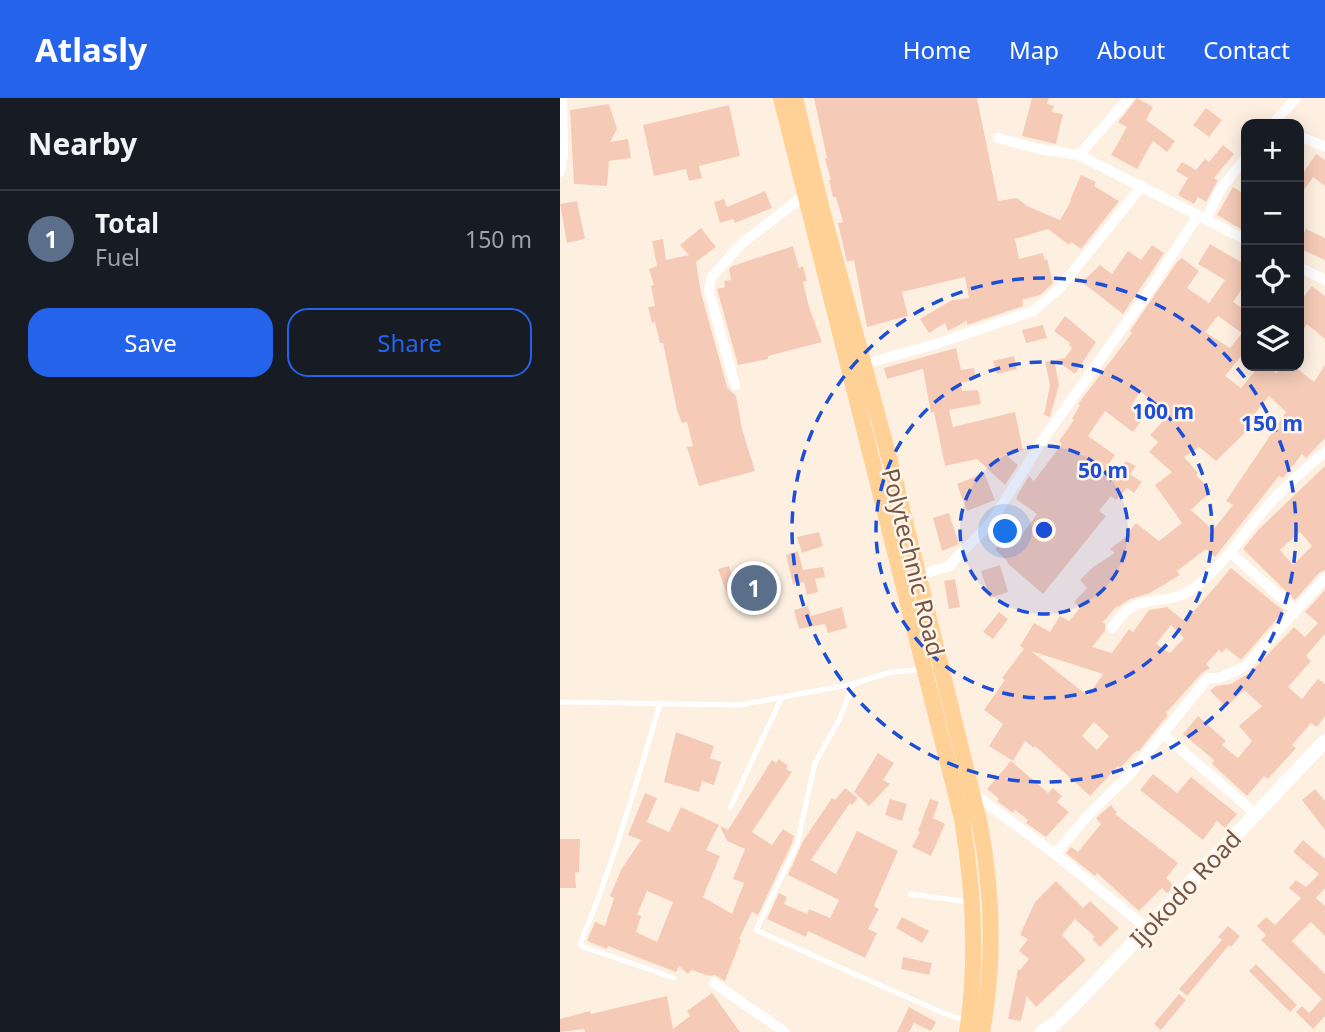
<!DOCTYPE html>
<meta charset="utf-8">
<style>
:root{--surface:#171b24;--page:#242831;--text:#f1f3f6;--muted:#9ea1a6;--line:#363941;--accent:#2563eb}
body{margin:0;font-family:"Noto Sans",sans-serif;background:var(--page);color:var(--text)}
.controls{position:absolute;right:21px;top:21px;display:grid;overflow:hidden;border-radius:14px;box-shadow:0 4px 18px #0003}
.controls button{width:63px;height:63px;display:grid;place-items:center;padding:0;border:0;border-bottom:2px solid var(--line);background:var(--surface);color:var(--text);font:35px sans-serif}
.you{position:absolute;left:446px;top:434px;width:24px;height:24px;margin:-18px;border:5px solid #fff;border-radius:50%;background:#1a73e8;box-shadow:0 0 0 10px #1a73e833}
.badge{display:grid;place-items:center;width:46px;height:46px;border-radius:50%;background:var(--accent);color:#fff;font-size:23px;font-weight:700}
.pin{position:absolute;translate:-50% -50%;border:4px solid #fff;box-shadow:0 2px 7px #0006}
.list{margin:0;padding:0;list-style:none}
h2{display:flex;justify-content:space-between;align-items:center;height:91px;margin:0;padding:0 28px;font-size:30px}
h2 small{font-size:23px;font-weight:400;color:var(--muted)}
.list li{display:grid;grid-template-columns:46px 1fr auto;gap:21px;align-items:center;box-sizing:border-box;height:98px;padding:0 28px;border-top:2px solid var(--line)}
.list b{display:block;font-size:26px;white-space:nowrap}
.list p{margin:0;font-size:23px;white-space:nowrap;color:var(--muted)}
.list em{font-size:23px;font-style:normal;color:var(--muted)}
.actions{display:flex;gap:14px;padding:21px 28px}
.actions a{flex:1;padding:16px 0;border:2px solid var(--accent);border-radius:21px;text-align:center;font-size:24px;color:var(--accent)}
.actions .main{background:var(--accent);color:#fff}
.icon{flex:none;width:38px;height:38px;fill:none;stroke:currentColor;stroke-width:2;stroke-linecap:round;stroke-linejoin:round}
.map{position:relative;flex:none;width:765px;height:934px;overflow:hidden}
header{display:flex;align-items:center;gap:42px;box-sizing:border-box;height:98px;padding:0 35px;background:var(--accent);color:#fff}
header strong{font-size:33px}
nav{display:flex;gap:38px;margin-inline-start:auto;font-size:24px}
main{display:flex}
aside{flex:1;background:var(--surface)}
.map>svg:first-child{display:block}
.building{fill:#f5cbb7;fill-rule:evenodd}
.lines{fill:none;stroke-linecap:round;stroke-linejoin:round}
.service{stroke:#fff;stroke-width:5}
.minor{stroke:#fff;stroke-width:10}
.secondary{stroke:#fff;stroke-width:14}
.primary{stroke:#ffd197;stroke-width:16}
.ring{fill:none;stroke:#1d4ed8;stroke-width:3.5;stroke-dasharray:12 9}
.labels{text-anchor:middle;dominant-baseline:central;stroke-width:5;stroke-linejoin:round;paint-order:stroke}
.street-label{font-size:24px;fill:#765446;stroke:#fff5e9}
.centre{fill:#1d4ed8;stroke:#fff5e9;stroke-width:3.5}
.ring-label{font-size:21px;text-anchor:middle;font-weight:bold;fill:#1d4ed8;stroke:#fff5e9;stroke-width:5;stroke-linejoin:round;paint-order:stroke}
</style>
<header>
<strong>Atlasly</strong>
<nav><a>Home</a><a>Map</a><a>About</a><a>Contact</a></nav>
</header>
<main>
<aside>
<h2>Nearby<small></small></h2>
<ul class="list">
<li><span class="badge" style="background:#5c6f8a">1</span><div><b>Total</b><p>Fuel</p></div><em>150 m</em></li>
</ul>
<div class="actions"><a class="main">Save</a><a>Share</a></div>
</aside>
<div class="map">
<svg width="765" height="934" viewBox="0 0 765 934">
<rect width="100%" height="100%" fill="#fef0e1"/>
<path class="building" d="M254,0H417L438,103L457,100L467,108L500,122L511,103L510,102L521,77L536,84L534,88L559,103L521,151L511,144L509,147L488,131L455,141L459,161L483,155L485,162L487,161L493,185L480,197L462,202L463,208L407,227V223L388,233L385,225L369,235L360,221L392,202L409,200L405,179L342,194L348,218L307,229L294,162L287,164L278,125L283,124L276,99H273L269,82H271L265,61L267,60Z
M472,0H489L487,6L494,8L492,14L503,16L496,46L462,38Z
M577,0L593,9L586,22L615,43L607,54L593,43L577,71L551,57L567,29L559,25V23Z
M49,6L57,31L50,44L68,41L71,60L49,63L47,88L14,86L10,12Z
M169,7L180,58L139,68L142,80L129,83L126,71L94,78L83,27Z
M646,10L662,22L649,39L633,27Z
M663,47L674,56L654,80L658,82L646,104L638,99L634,106L618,97L628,80L616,73L622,64L636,72L645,61L649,64Z
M756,56L765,62V88L753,79L744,92L739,88V71L744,74Z
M673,89L686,97V121L681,131L657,117Z
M205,93L212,110L175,125L173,121L160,125L154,104L164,101L167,109Z
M17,103L25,141L7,145L0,106Z
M141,130L156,149L136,164L141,195L167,289L176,298L182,331L195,373L139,388L127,349L133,348L127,324L122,325L117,312L103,245H100L95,224L92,225L88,209L95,208L91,188L94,187L89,171L97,168L92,143L103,141L106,162L129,157L120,147Z
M739,131L744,134L746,131L765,140V162L739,150Z
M650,146L686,167V185L673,204L686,213V263L681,258L665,278L681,290L699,268H708L716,275L722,268H734L754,284L765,267V340L746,360L742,356L723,380L719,378L655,459L646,451L617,473L620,477L590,495L570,501L558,509L557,508L543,524L545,526V533L532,549L552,555L569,531L573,534L589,512L607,509L623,522L627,517L629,519L671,470L724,513L681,562L666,550L662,555L659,552L646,566L650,570L642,575L606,615L608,617L578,654L577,652L560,670L558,668L530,698L475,648L474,650L465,643L453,663L429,648L443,626L424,612L445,582L442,580L464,551L460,548L474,525L490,534L500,518L509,523L520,510L514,504L527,490L520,482L533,469L555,455L550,451L563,441L576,425L599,443L622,425L595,387L612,374L589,354L598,344L590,337L609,317L580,293L571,309L584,319L573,334L545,313L528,338L555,357L548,367L556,373L566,363L576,368L570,376L582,384L574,395L567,390L556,402L551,398L539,413L546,418L483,496L447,465L448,464L435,451L448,438L455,446L477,416L456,401L457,398L469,378L474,383L502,346L499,343L514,322L512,321L520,307L518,306L572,235L570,233L617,164L622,160L639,173L627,190L649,205L665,182L638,166ZM658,218L682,235L670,250L645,234ZM709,298L726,314L666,403L673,407L653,432L631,412L651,393L636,377L638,375L624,359L639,349L656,363L691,329L687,325ZM611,527L624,540L610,555L596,546ZM471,553L543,576L528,598ZM534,624L549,638L537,652L522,638Z
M592,147L604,155L563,216L522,184L540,167L552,176L568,153L581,162Z
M233,148L239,170L243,168L247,183L243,184L249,209L262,244L208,258V261L178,267L157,191L165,189L164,183L171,182L169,171L172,168Z
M752,188L765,198V241L747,226L739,238V205Z
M505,218L536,244L515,276L496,262L505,260L512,250L509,247L510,245L494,233Z
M483,227L487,240L466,245L462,232Z
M396,250L401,272L414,270L416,281L401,285L402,293L418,292L421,306L389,312L393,329L455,314L463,352L445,356L458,367L445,387L417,361L385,368L374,314L371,315L363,271L327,281L324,270Z
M454,258L457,271L437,276L433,263Z
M494,262L499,287L490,319L484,317L490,287L485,264Z
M765,368V472L759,475L735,502L683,451L699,431ZM740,434L752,448L733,467L720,452Z
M424,375L435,402L407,413L397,386Z
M389,415L399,446L382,453L373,420Z
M259,434L263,448L242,455L237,439Z
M238,453L243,472L263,469L265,479L255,481L258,494L247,497L244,484L233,486L226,457Z
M440,467L448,494L430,500L421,473Z
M169,468L176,492L167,496L158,471Z
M395,481L400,509L389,511L384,483Z
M765,492V536L746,558L751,563L728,589L742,601L758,581L765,586V618L757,629L751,625L732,647L736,650L708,681L704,678L687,698L652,666L654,662L623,636L638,618L666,643L662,647L678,660L692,643L679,628L702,608L684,592L666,609L650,593L656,588L671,586L691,574L734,529L745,539L758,525L745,514Z
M248,508L251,518L282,509L287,530L268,535L265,526L239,531L234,512Z
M439,514L448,521L433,541L423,534Z
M116,634L154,648L150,660L161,664L154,687L142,683L139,694L104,684Z
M318,655L334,665L323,682L330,686L309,708L294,694Z
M219,661L228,668L226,671L232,674L192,734L212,747L223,731L234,738L232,745L198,817L192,814L179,841L181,842L165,883L155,877L150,878L131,872L128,876L119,868L116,874L48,848L47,851L27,843L35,824L45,828L54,800L50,798L61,772L81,742L68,737L85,695L97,700L87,724L109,734L121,709L159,727L146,752L160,758L143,799L172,816L184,785L173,781L185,751L167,743L160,728L168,732L212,662L216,665ZM87,793L113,804L97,844L76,834L81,818L77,817Z
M451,663L488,695L493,690L502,698L497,704L509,714L486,739L466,725L468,722L455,712L453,715L437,703L439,701L427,691Z
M593,676L617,695L631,679L677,716L665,730L657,723L643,742L580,692Z
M285,690L298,700L292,707L290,705L251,762L276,776L297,733L338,753L314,808L319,811L308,831L317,835L305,860L248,833L246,839L207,821L219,795L227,799L224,806L247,816L249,811L270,820L279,802L228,777L243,743L272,700L275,702Z
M755,691L765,703V732L742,702Z
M330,701L347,706L342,723L325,717Z
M370,701L379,704L373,720L385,726L371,758L352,749L360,734L358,733Z
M551,707L557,714L555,716L618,765L606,780L614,788L607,795L602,790L579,813L537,775L535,778L506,755L511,749L518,754L541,726L536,720Z
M0,741H20L19,774L15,775L16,790H0Z
M743,742L765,761V790L756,800L765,808V838L751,824L732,843L765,876V918L753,931L736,914L742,908L749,915L762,901L701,842L706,837L697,828L706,819L715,827L741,800L729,790L736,782L746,789L759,776L733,754Z
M496,783L523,810L530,803L559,830L540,849L532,841L535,839L515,821L502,837L526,862L476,909L467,898L461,923L448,921L458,871L460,872L469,861L459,853L468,841L460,837L475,804Z
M342,819L369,833L362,845L336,830Z
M668,828L680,838L671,849L669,847L627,898L619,891L662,842L658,839Z
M343,859L372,865L369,877L341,871Z
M696,866L737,907L730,914L689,873Z
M152,895L180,934H25L24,931L0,934V921L30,913L31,916L107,898L113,931L130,918L127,913Z
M619,896L626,902L601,932L594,926Z
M349,909L376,924L371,933L354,925L349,934H337Z"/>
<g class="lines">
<path class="service" d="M293,586L280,620L255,665L237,747L196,832L383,915L406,923
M0,604L180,607L293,586L331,574L360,572
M100,606C76,686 53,768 20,846L24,849L114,880
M170,710L221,601
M350,796L410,804"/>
<path class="minor" d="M713,26L736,0
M739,38L765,49
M438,40L479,51L519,57L686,142
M519,57L569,0
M0,74L3,57L2,0
M646,121L660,92L686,59
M739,169L765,182
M304,266L376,246L473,213L498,192L582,88
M175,287L149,193L151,180L181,146L246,96
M670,454L736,513
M357,478L389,468L432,423L482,343L587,196L638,117
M552,530C556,524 561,518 566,513C583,498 612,506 631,492C663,469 684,434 710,405C727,386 746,370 765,354
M604,637L696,716
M410,693L495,756L587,830
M495,756L529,716L570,676L648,580H660L686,568L765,480
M154,885L225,934"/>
<path class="secondary" d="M482,934L496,925L519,902L765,643"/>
<path class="primary" d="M221,0L402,721C414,793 418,862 407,934
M235,0L262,112L333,374L420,727C433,796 435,864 422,934"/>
</g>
<circle cx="484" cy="432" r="84" fill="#1d4ed8" fill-opacity=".12"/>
<g class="ring">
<circle cx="484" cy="432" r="84"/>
<circle cx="484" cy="432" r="168"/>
<circle cx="484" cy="432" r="252"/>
</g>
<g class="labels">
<g class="street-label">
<text transform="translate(354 464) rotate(76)">Polytechnic Road</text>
<text transform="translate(625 790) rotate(-47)">Ijokodo Road</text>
</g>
</g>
<circle cx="484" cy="432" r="10" class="centre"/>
<g class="ring-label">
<text x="603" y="321">100 m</text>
<text x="712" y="333">150 m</text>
<text x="543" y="380">50 m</text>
</g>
</svg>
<div class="controls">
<button>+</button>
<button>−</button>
<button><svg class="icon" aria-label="locate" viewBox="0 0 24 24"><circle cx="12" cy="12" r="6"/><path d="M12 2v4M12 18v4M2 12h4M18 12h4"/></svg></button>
<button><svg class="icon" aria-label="layers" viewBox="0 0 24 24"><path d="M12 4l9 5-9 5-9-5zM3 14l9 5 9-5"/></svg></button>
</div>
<div class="you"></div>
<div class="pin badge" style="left:194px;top:490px;background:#5c6f8a">1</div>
</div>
</main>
